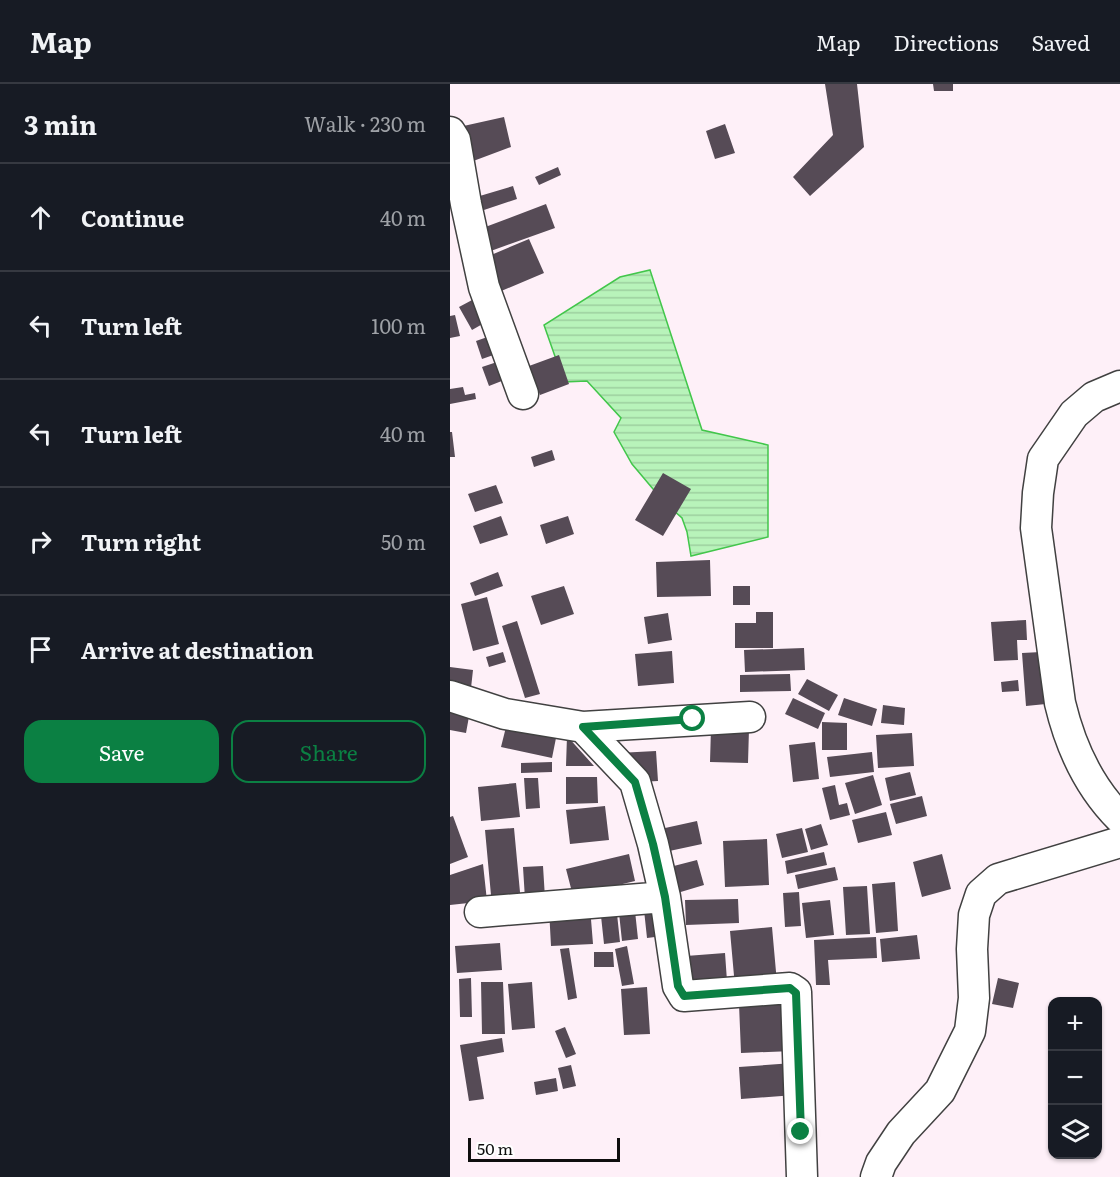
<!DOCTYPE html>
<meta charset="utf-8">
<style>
:root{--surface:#171b24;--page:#242831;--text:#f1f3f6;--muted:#9ea1a6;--line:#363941;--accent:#0b8043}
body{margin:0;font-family:Literata,serif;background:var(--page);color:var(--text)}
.controls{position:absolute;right:18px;bottom:18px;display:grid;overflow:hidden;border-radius:12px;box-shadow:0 2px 4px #0004}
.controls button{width:54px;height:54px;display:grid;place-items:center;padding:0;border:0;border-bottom:2px solid var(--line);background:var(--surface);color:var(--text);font:30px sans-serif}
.scale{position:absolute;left:18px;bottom:15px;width:152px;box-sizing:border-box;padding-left:6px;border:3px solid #0e0e0e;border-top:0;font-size:16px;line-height:21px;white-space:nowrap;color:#0e0e0e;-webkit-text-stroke:4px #fff;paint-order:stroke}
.stop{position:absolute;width:18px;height:18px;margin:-14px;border:4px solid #0b8043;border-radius:50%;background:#fff}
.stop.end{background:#0b8043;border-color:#fff;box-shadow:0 2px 6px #0008}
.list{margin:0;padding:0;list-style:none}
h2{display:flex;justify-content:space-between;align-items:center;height:78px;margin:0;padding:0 24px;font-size:26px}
h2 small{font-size:20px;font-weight:400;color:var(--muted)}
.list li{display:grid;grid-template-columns:39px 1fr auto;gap:18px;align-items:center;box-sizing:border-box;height:108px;padding:0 24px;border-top:2px solid var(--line)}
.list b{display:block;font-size:22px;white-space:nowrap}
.list em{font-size:20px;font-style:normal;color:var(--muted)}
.actions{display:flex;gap:12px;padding:18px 24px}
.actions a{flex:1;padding:14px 0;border:2px solid var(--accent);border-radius:18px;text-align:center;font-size:21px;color:var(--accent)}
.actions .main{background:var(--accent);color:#fff}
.icon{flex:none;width:33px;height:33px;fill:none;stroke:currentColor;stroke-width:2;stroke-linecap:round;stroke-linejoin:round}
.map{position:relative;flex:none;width:670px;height:1093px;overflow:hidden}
header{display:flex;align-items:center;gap:36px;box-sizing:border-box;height:84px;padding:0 30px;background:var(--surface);border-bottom:2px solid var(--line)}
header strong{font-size:28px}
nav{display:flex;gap:33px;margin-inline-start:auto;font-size:21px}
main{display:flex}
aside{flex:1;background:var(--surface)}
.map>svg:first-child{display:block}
.water{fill:url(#water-rules);stroke:#42c64b;stroke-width:1.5}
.building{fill:#564b56}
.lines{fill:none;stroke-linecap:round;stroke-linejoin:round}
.minor-casing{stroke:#414141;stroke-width:33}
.minor{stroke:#fff;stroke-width:30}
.route{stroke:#0b8043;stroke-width:8}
</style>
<header>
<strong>Map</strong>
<nav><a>Map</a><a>Directions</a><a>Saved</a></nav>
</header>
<main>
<aside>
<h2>3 min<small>Walk · 230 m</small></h2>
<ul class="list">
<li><svg class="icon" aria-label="ahead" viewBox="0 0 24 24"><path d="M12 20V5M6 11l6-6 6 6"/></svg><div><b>Continue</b></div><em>40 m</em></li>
<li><svg class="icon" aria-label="left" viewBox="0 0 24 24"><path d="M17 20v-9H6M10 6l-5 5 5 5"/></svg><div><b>Turn left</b></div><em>100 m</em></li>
<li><svg class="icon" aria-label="left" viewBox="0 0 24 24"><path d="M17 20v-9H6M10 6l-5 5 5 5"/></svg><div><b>Turn left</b></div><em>40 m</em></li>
<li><svg class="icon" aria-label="right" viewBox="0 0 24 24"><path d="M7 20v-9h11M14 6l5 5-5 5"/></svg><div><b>Turn right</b></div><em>50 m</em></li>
<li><svg class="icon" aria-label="arrive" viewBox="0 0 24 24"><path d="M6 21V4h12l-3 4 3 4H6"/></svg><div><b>Arrive at destination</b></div></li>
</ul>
<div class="actions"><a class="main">Save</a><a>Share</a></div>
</aside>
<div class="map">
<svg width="670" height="1093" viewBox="0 0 670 1093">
<defs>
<pattern id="water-rules" width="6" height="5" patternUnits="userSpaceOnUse" patternTransform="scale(1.5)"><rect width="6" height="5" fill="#b8f3ba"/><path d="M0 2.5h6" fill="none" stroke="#9dcf9f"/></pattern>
</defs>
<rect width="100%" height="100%" fill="#fef0f8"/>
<path class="water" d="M200,186L252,346L318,361V453L241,472L237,448L232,434L214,418L182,380L164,348L171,334L137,297L114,298L94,241L170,193Z"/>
<path class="building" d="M375,0H407L414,63L360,112L343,93L383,51Z
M483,0H503V7H484Z
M54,33L61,63L18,79L9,43Z
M275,40L285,69L265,75L256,47Z
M108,83L111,91L89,101L85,93Z
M63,102L67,115L28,128L23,114Z
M96,120L105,144L38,168L30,145Z
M79,155L94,189L49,208L34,174Z
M24,215L36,238L22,246L9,223Z
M5,231L10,252L0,254V232Z
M46,250L52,268L32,275L26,257Z
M109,271L119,300L90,311L79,282Z
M56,275L62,293L39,302L32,283Z
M13,303L15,311L25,309L26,315L0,320V305Z
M0,348H2L5,373H0Z
M102,366L105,376L84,383L81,373Z
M213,389L241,405L213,452L185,436Z
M46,401L53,419L25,428L18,410Z
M51,432L58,451L30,460L23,442Z
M118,432L124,450L96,460L90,441Z
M260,476L261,512L207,513L206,478Z
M48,488L53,502L25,512L20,499Z
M114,502L124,530L91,541L81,512Z
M283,502H300V521H283Z
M37,513L49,560L23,567L11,520Z
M306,528H323V564H285V539H306Z
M218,529L222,556L198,560L194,533Z
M576,536L577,556H567L568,576L544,577L541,538Z
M67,537L90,610L75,614L52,542Z
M354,564L355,586L295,588L294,566Z
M222,567L224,599L188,602L185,570Z
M53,568L56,578L39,583L36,573Z
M591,568L596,620L576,622L572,569Z
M0,583L23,586L21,604L0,601Z
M340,590L341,607L290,608V591Z
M357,595L388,611L379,627L348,610Z
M568,596L569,607L552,608L551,598Z
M343,614L375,629L368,645L335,630Z
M394,614L427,625L422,642L388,631Z
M433,621L455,624L454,641L431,639Z
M0,624L20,627L16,649L0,646Z
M372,638L397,639V666H372Z
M56,643L106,654L102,674L51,663Z
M261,644L299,645L298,679L260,678Z
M462,649L464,682L428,684L426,651Z
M117,652L144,682H116Z
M365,658L369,695L343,698L339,661Z
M206,667L208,697L190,698L168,669Z
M422,668L424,688L380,693L377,673Z
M102,678V688L71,689V679Z
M460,688L466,711L440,717L435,694Z
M423,691L432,721L405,730L395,699Z
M116,693H147L148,719L116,720Z
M74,694H88L90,724L76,725Z
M66,699L70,733L31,737L28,703Z
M385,701L389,721L397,719L400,731L380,736L372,704Z
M472,712L477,732L446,740L440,720Z
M155,722L159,756L120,760L116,726Z
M436,728L442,751L408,759L402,736Z
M3,732L18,773L0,780V733Z
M247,737L252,760L210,769L206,746Z
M371,740L378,761L361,766L355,745Z
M64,744L71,819L42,822L35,746Z
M352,744L358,768L332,774L326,750Z
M317,755L319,801L275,803L273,757Z
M374,768L377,781L337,790L335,777Z
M179,770L185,797L123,812L116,785Z
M492,770L501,805L472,813L463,778Z
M247,776L254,801L224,810L216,784Z
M33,780L37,817L0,821V791Z
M93,782L95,814L75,815L73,783Z
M385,783L388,796L348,805L345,791Z
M445,798L448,847L426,849L422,800Z
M417,802L420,850L396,851L393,803Z
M349,808L351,842L335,843L333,809Z
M288,815L289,839L236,841L235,816Z
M380,816L384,851L356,854L352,819Z
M140,823L143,860L101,862L99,825Z
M210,824L213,852L197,854L194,826Z
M185,827L188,855L172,857L169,829Z
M167,830L170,858L154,860L151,832Z
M322,843L327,899L285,903L280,847Z
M467,851L470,875L432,878L430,855Z
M426,853L427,874L378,876L380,901H366L364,856Z
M50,859L52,886L7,889L5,862Z
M177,862L184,900L172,902L165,865Z
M119,864L127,914L118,916L110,865Z
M144,868H163L164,883H144Z
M275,869L277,897L239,900L236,872Z
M21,894L22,933H10L9,895Z
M548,894L569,899L563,924L542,920Z
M31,898H53L55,950H32Z
M82,898L85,944L62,946L58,900Z
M197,903L200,950L174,951L171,905Z
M342,918L343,967L291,969L289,920Z
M115,943L126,970L116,974L105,947Z
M52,954L54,968L27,973L34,1015L19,1017L10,961Z
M343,979L345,1011L291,1015L289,983Z
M121,981L126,1002L113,1005L108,984Z
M106,994L108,1007L86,1011L84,998Z"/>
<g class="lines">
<g class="minor-casing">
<path id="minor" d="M0,48L5,56L16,120L34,203L73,310
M670,302L644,313L624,330L593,375L588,409L586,444L610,619C620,661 639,703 670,734
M0,612L55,630L133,643L300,633
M133,643L185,698L203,760L215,813L228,902L234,912L340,904L346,908L352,1093
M30,828L215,813
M426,1093L431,1079L451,1049L490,1007L520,947L524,914L522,865L524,831L531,810L548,795L670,758"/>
</g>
<use href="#minor" class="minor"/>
</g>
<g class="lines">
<path class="route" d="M243,635L133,643L185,698L203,760L215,813L228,902L234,912L340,904L346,909L351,1048"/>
</g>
</svg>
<div class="controls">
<button>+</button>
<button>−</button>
<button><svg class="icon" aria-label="layers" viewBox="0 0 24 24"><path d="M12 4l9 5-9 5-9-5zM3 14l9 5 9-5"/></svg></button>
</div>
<div class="scale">50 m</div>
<div class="stop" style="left:243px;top:635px"></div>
<div class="stop end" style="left:351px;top:1048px"></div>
</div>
</main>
